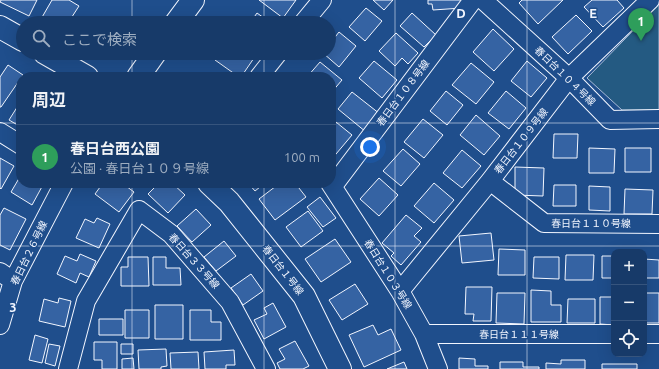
<!DOCTYPE html>
<html lang="ja">
<meta charset="utf-8">
<style>
:root{--surface:#173a69;--page:#20416f;--text:#f1f3f6;--muted:#9eadc0;--line:#36547d;--accent:#90b9f0}
body{margin:0;font-family:Ubuntu,"Noto Sans JP",sans-serif;background:var(--page);color:var(--text)}
.controls{position:absolute;right:12px;bottom:12px;display:grid;overflow:hidden;border-radius:8px;box-shadow:0 4px 16px #0002}
.controls button{width:36px;height:36px;display:grid;place-items:center;padding:0;border:0;border-bottom:1px solid var(--line);background:var(--surface);color:var(--text);font:20px sans-serif}
.you{position:absolute;left:370px;top:147px;width:14px;height:14px;margin:-10px;border:3px solid #fff;border-radius:50%;background:#1a73e8;box-shadow:0 0 0 6px #1a73e833}
.badge{display:grid;place-items:center;width:26px;height:26px;border-radius:50%;background:var(--accent);color:#fff;font-size:13px;font-weight:700}
.pin{position:absolute;translate:-50% -33px;filter:drop-shadow(0 1px 2px #0008)}
.pin::after{content:'';position:absolute;top:21px;width:14px;height:12px;background:inherit;clip-path:polygon(0 0,100% 0,50% 100%)}
.list{margin:0;padding:0;list-style:none}
h2{display:flex;justify-content:space-between;align-items:center;height:52px;margin:0;padding:0 16px;font-size:17px}
h2 small{font-size:13px;font-weight:400;color:var(--muted)}
.list li{display:grid;grid-template-columns:26px 1fr auto;gap:12px;align-items:center;box-sizing:border-box;height:64px;padding:0 16px;border-top:1px solid var(--line)}
.list b{display:block;font-size:15px;white-space:nowrap}
.list p{margin:0;font-size:13px;white-space:nowrap;color:var(--muted)}
.list em{font-size:13px;font-style:normal;color:var(--muted)}
.icon{flex:none;width:22px;height:22px;fill:none;stroke:currentColor;stroke-width:2;stroke-linecap:round;stroke-linejoin:round}
.map{position:relative;flex:none;width:659px;height:369px;overflow:hidden}
.search{position:absolute;background:var(--surface);box-shadow:0 4px 16px #0002;left:16px;top:16px;width:320px;height:44px;display:flex;align-items:center;gap:10px;box-sizing:border-box;padding:0 14px;border-radius:22px;color:var(--muted);font-size:15px}
.panel{position:absolute;background:var(--surface);box-shadow:0 4px 16px #0002;left:16px;top:72px;width:320px;height:116px;border-radius:16px}
.map>svg:first-child{display:block}
.green{fill:#245a82;stroke:#a8bbd7}
.building{fill:#3563a3;stroke:#f2f6ff}
.lines{fill:none;stroke-linecap:round;stroke-linejoin:round}
.street-casing{stroke:#f2f6ff;stroke-width:20}
.secondary-casing{stroke:#f2f6ff;stroke-width:24}
.street{stroke:#1f4e8c;stroke-width:18}
.secondary{stroke:#1f4e8c;stroke-width:22}
.grid{fill:none;stroke:#f2f6ff;stroke-width:1;stroke-opacity:0.55}
.labels{text-anchor:middle;dominant-baseline:central;stroke-width:3;stroke-linejoin:round;paint-order:stroke}
.street-label{font-size:10px;fill:#f2f6ff;stroke:#1f4e8c}
.grid-label{font-size:13px;text-anchor:middle;font-weight:bold;fill:#f2f6ff;stroke:#1f4e8c;stroke-width:3;stroke-linejoin:round;paint-order:stroke}
</style>
<div class="map">
<svg width="659" height="369" viewBox="0 0 659 369">
<rect width="100%" height="100%" fill="#1f4e8c"/>
<path class="green" d="M659,4V110H622L587,78Z"/>
<path class="building" d="M1,0H37L29,16L0,2Z
M52,0H69L79,6L68,23H47L41,19Z
M259,0H296L283,18Z
M373,0H393L384,10Z
M428,0H462V8L433,10L432,4H428Z
M522,0H563L538,24L519,3Z
M592,0H617L624,8L603,27L584,7Z
M366,8L382,21L365,41L349,27Z
M257,13L271,23H250Z
M412,13L436,35L424,47L400,26Z
M576,15L592,31L568,54L552,37Z
M493,29L514,49L494,71L473,52Z
M339,32L356,46L339,67L323,53H329V45Z
M396,33L418,53L408,64L402,58L395,66L379,51Z
M220,53H248L254,58L241,77H239L215,60Z
M374,61L397,80L382,98L359,78Z
M527,61L547,78L531,97L511,81Z
M320,62L342,80L331,93V77H307Z
M471,63L494,82L476,104L452,85Z
M8,65L23,75L1,107H0V77Z
M446,91L463,105L447,125L430,111Z
M506,91L526,108L509,129L488,113Z
M352,92L380,114L366,132L338,109Z
M21,101V127L9,120Z
M476,115L500,136L484,155L460,135Z
M331,118L352,135L331,160Z
M423,119L443,135L424,158L404,142Z
M554,134H578L577,158H553Z
M589,148L615,149L614,173H589Z
M625,148H651V172H625Z
M403,149L420,164L401,186L383,171Z
M462,150L481,166L462,188L443,173Z
M0,158L14,166L1,189L0,188Z
M515,167L544,168L543,196L515,195Z
M21,175V183H44L32,205L11,192Z
M379,178L398,195L379,216L360,199Z
M103,183H122L134,192L119,212L95,194Z
M159,183H172L185,195L168,213L148,194Z
M248,183H265L255,191Z
M280,183H295L306,197L275,220L259,199Z
M434,183L454,200L434,223L414,206Z
M554,185H576V206H553Z
M589,186L610,187V211L589,210Z
M625,189L653,190L652,214H624Z
M320,197L336,218L323,227L307,207Z
M4,208L26,219L10,250L0,245V215Z
M196,209L211,225L192,242L177,226Z
M308,211L323,231L301,247L286,227Z
M406,215L422,228L414,236L421,242L401,265L391,256L394,253L382,243Z
M97,218L110,224L99,248L76,238L85,219L94,223Z
M491,233L494,260L462,263L459,236Z
M335,239L351,262L321,282L305,259Z
M224,241L236,256L216,271L204,257Z
M499,249L525,250V275H498Z
M80,254L96,261L89,277L80,273L76,283L57,274L65,256L77,261Z
M566,255H594L593,280H565Z
M602,256H614V278H602Z
M128,257H148L149,286H121V267H128Z
M153,257H166V268H180L181,285H153Z
M534,257H559V279L533,278Z
M644,259L659,260V278H644Z
M251,274L263,291L243,305L231,288Z
M355,284L368,304L342,320L329,300Z
M466,287H492L491,321H473L474,314H465Z
M531,290L551,291V305H561V322H531Z
M497,293H525L524,324L496,323Z
M644,293H659V323H644Z
M600,297H614V325L600,324Z
M59,298L71,301L65,327L39,321L44,299L58,303Z
M568,299H595V323H567Z
M273,303L286,327L264,339L254,320L267,314L264,308Z
M155,305H183V339H155Z
M125,310H149V338H125Z
M190,310H211V322H221V340H190Z
M99,319H123V335H99Z
M373,325L378,335L391,329L401,350L364,367L349,335Z
M35,335L48,339L42,363L29,360Z
M295,341L309,366L303,369H280L277,363L285,359L279,349Z
M94,342H117V369H102V360H94Z
M49,344L60,346L55,366L45,363Z
M121,344H133V354H121Z
M166,349L167,366L161,367V369H139L138,350Z
M234,350L235,365H226V369H205L204,352Z
M198,352L199,369H171L170,353Z
M133,358L134,369H122V359Z
M459,358L475,359V366H488V369H459Z
M561,360H585V369H546V363L561,364Z
M404,362L407,369H387Z
M500,362H523V367H539V369H500Z
M602,364H637V369H602Z"/>
<g class="lines">
<g class="street-casing">
<path id="street" d="M483,0L569,78L610,120L659,119
M303,23L322,0
M259,77L278,53
M0,132L21,145
M490,181L544,223L659,224
M330,183L400,291L424,334L438,369
M333,186L473,0
M0,272L13,281
M400,291L490,181L569,78L650,0
M0,325L13,281L64,183
M424,334H614
M644,334H659
M68,369L86,301L139,210L171,234L230,302L266,369"/>
</g>
<g class="secondary-casing">
<path id="secondary" d="M176,23L193,0
M0,27L23,40
M45,53L87,77
M138,77L155,53
M209,183L229,202L304,296L340,369"/>
</g>
<use href="#street" class="street"/>
<use href="#secondary" class="secondary"/>
</g>
<path class="grid" d="M132,0V23M264,0V23M395,0V369M527,0V369M132,53V77M264,53V77M0,123H21M331,123H659M132,183V369M264,183V369M0,246H659"/>
<g class="labels">
<g class="street-label">
<text transform="translate(565 76) rotate(44)">春日台１０４号線</text>
<text transform="translate(403 93) rotate(-53)">春日台１０８号線</text>
<text transform="translate(521 141) rotate(-52)">春日台１０９号線</text>
<text x="591" y="223">春日台１１０号線</text>
<text transform="translate(29 253) rotate(-64)">春日台２６号線</text>
<text transform="translate(194 261) rotate(48)">春日台３３号線</text>
<text transform="translate(283 270) rotate(52)">春日台１号線</text>
<text transform="translate(388 274) rotate(58)">春日台１０３号線</text>
<text x="519" y="334">春日台１１１号線</text>
</g>
</g>
<g class="grid-label">
<text x="461" y="18">D</text>
<text x="593" y="18">E</text>
<text x="13" y="312">3</text>
</g>
</svg>
<div class="controls">
<button>+</button>
<button>−</button>
<button><svg class="icon" aria-label="locate" viewBox="0 0 24 24"><circle cx="12" cy="12" r="6"/><path d="M12 2v4M12 18v4M2 12h4M18 12h4"/></svg></button>
</div>
<div class="you"></div>
<div class="pin badge" style="left:641px;top:41px;background:#2e9e5b">1</div>
<div class="search"><svg class="icon" aria-label="search" viewBox="0 0 24 24"><circle cx="10" cy="10" r="6"/><path d="M15 15l6 6"/></svg>ここで検索</div>
<section class="panel">
<h2>周辺<small></small></h2>
<ul class="list">
<li><span class="badge" style="background:#2e9e5b">1</span><div><b>春日台西公園</b><p>公園 · 春日台１０９号線</p></div><em>100 m</em></li>
</ul>
</section>
</div>
